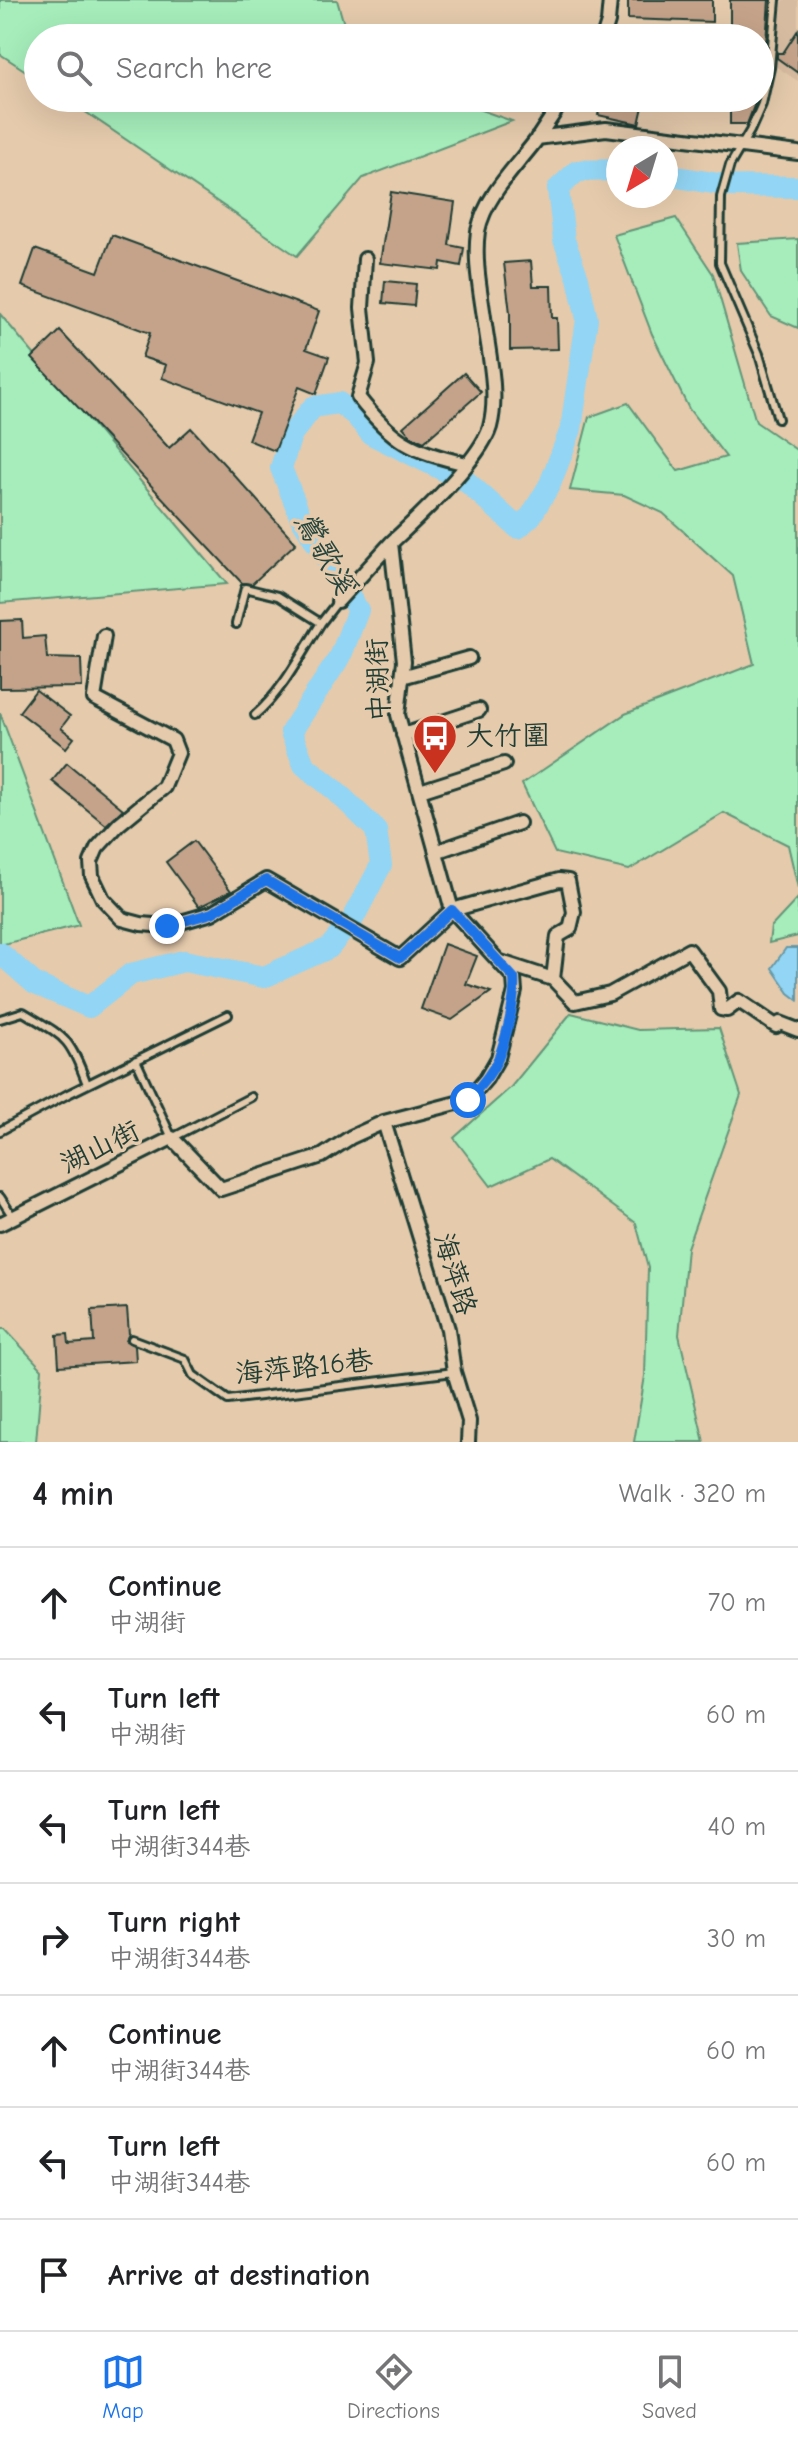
<!DOCTYPE html>
<meta charset="utf-8">
<style>
:root{--surface:#fff;--page:#f6f6f6;--text:#202124;--muted:#757577;--line:#e0e0e0;--accent:#1a73e8}
body{margin:0;font-family:"Comic Neue","LXGW WenKai TC",sans-serif;background:var(--page);color:var(--text)}
.compass{position:absolute;left:606px;top:136px;width:72px;height:72px;border-radius:50%;background:var(--surface);box-shadow:0 8px 32px #0002;rotate:218deg}
.stop{position:absolute;width:24px;height:24px;margin:-18px;border:6px solid #1a73e8;border-radius:50%;background:#fff}
.stop.end{background:#1a73e8;border-color:#fff;box-shadow:0 2px 8px #0008}
.list{margin:0;padding:0;list-style:none}
h2{display:flex;justify-content:space-between;align-items:center;height:104px;margin:0;padding:0 32px;font-size:34px}
h2 small{font-size:26px;font-weight:400;color:var(--muted)}
.list li{display:grid;grid-template-columns:52px 1fr auto;gap:24px;align-items:center;box-sizing:border-box;height:112px;padding:0 32px;border-top:2px solid var(--line)}
.list b{display:block;font-size:30px;white-space:nowrap}
.list p{margin:0;font-size:26px;white-space:nowrap;color:var(--muted)}
.list em{font-size:26px;font-style:normal;color:var(--muted)}
.icon{flex:none;width:44px;height:44px;fill:none;stroke:currentColor;stroke-width:2;stroke-linecap:round;stroke-linejoin:round}
.map{position:relative;flex:none;width:798px;height:1442px;overflow:hidden}
.search{position:absolute;background:var(--surface);box-shadow:0 8px 32px #0002;left:24px;right:24px;top:24px;height:88px;display:flex;align-items:center;gap:20px;box-sizing:border-box;padding:0 28px;border-radius:44px;color:var(--muted);font-size:30px}
.sheet{height:888px;background:var(--surface)}
nav{display:flex;justify-content:space-around;align-items:center;box-sizing:border-box;height:112px;border-top:2px solid var(--line);background:var(--surface);font-size:22px;color:var(--muted)}
nav a{display:grid;justify-items:center;gap:4px}
nav .on{color:var(--accent)}
.map>svg:first-child{display:block}
.built{fill:#d7bba0}
.green{fill:#a6edbb;stroke:#629578;stroke-width:2}
.water{fill:#93d5f4;stroke:#6598a7;stroke-width:2}
.lines{fill:none;stroke-linecap:round;stroke-linejoin:round}
.river{stroke:#93d5f4;stroke-width:22}
.building{fill:#c5a38a;stroke:#1f3d34;stroke-width:2}
.service-casing{stroke:#1f3d34;stroke-width:12}
.minor-casing{stroke:#1f3d34;stroke-width:18}
.service{stroke:#e5caac;stroke-width:6}
.minor{stroke:#e5caac;stroke-width:12}
.route{stroke:#1a73e8;stroke-width:10}
.labels{text-anchor:middle;dominant-baseline:central;stroke-width:7;stroke-linejoin:round;paint-order:stroke}
.street-label{font-size:28px;fill:#1f3d34;stroke:#e5caac}
.poi-label{font-size:28px;fill:#1f3d34;stroke:#e5caac;text-anchor:start}
.water-label{font-size:30px;font-style:italic;fill:#25453e;stroke:#e5caac}
</style>
<div class="map">
<svg width="798" height="1442" viewBox="0 0 798 1442">
<rect width="100%" height="100%" fill="#e5caac"/>
<filter id="ink" filterUnits="userSpaceOnUse"><feTurbulence type="fractalNoise" baseFrequency=".0125" numOctaves="2"/><feDisplacementMap in="SourceGraphic" scale="16" xChannelSelector="R" yChannelSelector="G"/><feConvolveMatrix kernelMatrix="1 2 1 2 8 2 1 2 1" color-interpolation-filters="sRGB"/></filter>
<g filter="url(#ink)">
<path class="built" d="M783,0H798V81L775,66Z"/>
<path class="green" d="M0,0H337L348,38H38V79L0,54Z
M65,98H447L512,121L363,178L297,256Z
M676,218L713,274L756,422L798,451V888L788,845L724,813L629,870L555,853L522,784L625,714L754,664L733,576L663,513L624,495L570,490L589,417L628,403L678,471L726,457L689,409L652,334L614,235Z
M798,239V328L771,316L741,271L737,243Z
M0,314L227,584L0,603Z
M0,713L79,925L0,945Z
M798,898V936L769,943L771,927Z
M571,1013L638,1030L719,1028L741,1095L687,1248L679,1335L704,1442H634L645,1376L648,1268L636,1223L549,1159L491,1186L454,1138L511,1087Z
M0,1329H5L42,1369L36,1442H0Z"/>
<path class="water" d="M786,948H798V1000L789,993L772,968Z"/>
<g class="lines">
<path class="river" d="M666,175L730,186L798,187
M0,953L35,984L89,1007L131,974L184,961L264,977L329,948L353,919L381,865L376,830L335,790L304,765L291,732L341,655L358,610L301,518L281,468L291,435L313,407L339,403L355,415L371,434L467,482L518,528L531,516L550,484L571,429L587,319L578,278L564,240L558,189L577,171L618,170"/>
</g>
<path class="building" d="M628,0H712V22L628,19Z
M730,0H769L765,57H760V38H730Z
M798,30V73L777,58V53H783Z
M602,98H645L639,124L598,115Z
M730,98H757L747,124H730Z
M391,192L455,202L449,245L464,248L461,266L441,262L440,270L380,263Z
M112,235L319,311L306,349L329,357L316,394L299,387L275,451L248,440L258,413L162,378L166,365L142,357L150,333L22,286L35,249L98,272Z
M531,261L533,286H551L552,318H557L558,349L510,350V313L504,263Z
M385,281L416,284L414,306L383,303Z
M60,331L169,448L191,428L296,543L252,584L242,583L32,358Z
M464,373L481,392L424,442L411,436L403,427Z
M22,620L23,638L45,636L47,658L81,659L82,687L0,688V621Z
M36,690L70,716L61,728L74,738L66,748L19,712Z
M67,763L123,809L106,825L52,781Z
M194,841L231,891L199,907L166,862Z
M444,944L477,956L466,984L491,992L452,1020L421,1009Z
M127,1308L129,1334L126,1341L135,1346L136,1361L59,1366L57,1335L68,1334L69,1344L94,1342L92,1310Z"/>
<g class="lines">
<g class="service-casing">
<path id="service" d="M776,0L770,68L762,104L750,131L730,165L721,197L720,263L759,354L778,419
M321,623L338,601
M236,624L245,588L278,596L321,623C301,654 283,691 255,715
M0,1019L23,1012C66,1038 69,1036 87,1084
M136,1060L172,1138L251,1097
M0,1131L68,1094L228,1015
M0,1197L13,1217
M132,1339L185,1359L193,1375L228,1400L454,1372"/>
</g>
<g class="minor-casing">
<path id="minor" d="M603,38L608,22L610,0
M537,138L606,129L798,153
M365,259L362,308L368,363L358,397C393,442 411,451 467,464
M338,601L391,543
M104,636L94,698L173,740L178,753L164,787L119,824L97,848L91,862L92,876L103,899L122,919L141,924L167,926L212,913L266,880L400,958L452,910L559,880L568,881L574,912L570,929L558,936L553,979
M402,677L469,658
M403,735L479,710
M420,791L504,764
M438,851L519,823
M501,962L553,979L575,1002L610,994L689,950L719,991L721,1009L727,1010L739,1001L776,1026L780,1023L798,1030
M384,1122L448,1329L454,1372L469,1421L468,1442
M0,1224L172,1138L221,1189L322,1156L351,1137L384,1122L468,1100L486,1079L498,1058L515,991L514,978L452,910L398,715L404,661L391,543C418,518 480,460 490,427C499,393 488,351 484,317C480,289 474,259 478,231C485,196 516,167 537,139C546,125 555,112 564,98"/>
</g>
<use href="#service" class="service"/>
<use href="#minor" class="minor"/>
</g>
</g>
<g class="lines" filter="url(#ink)">
<path class="route" d="M167,926L212,913L266,880L400,958L452,910L514,978C516,999 506,1039 498,1059C491,1075 479,1087 468,1100"/>
</g>
<defs>
<g id="bus-pin" transform="scale(2.3)"><path d="M0 17L-7.5 6A9.5 9.5 0 1 1 7.5 6Z" fill="#c8321e" stroke="#e5caac"/><path d="M-5-6H5V4H4V6H2V4H-2V6H-4V4H-5ZM-3.5-4V0h7V-4ZM-3.5 1.2v1.5H-2V1.2ZM2 1.2v1.5H3.5V1.2Z" fill="#fff"/></g>
</defs>
<g fill-rule="evenodd">
<use href="#bus-pin" x="435" y="736"/>
</g>
<g class="labels">
<g class="street-label">
<text transform="translate(378 680) rotate(-92)">中湖街</text>
<text transform="translate(100 1147) rotate(-26)">湖山街</text>
<text transform="translate(455 1274) rotate(73)">海萍路</text>
<text transform="translate(304 1367) rotate(-6)">海萍路16巷</text>
</g>
<g class="poi-label">
<text x="466" y="736">大竹圍</text>
</g>
<g class="water-label">
<text transform="translate(325 553) rotate(60)">鶯歌溪</text>
</g>
</g>
</svg>
<svg class="compass" viewBox="-18 -18 36 36"><path d="M0-13l5 13h-10z" fill="#e53935"/><path d="M0 13l5-13h-10z" fill="#757577"/></svg>
<div class="stop" style="left:468px;top:1100px"></div>
<div class="stop end" style="left:167px;top:926px"></div>
<div class="search"><svg class="icon" aria-label="search" viewBox="0 0 24 24"><circle cx="10" cy="10" r="6"/><path d="M15 15l6 6"/></svg>Search here</div>
</div>
<section class="sheet">
<h2>4 min<small>Walk · 320 m</small></h2>
<ul class="list">
<li><svg class="icon" aria-label="ahead" viewBox="0 0 24 24"><path d="M12 20V5M6 11l6-6 6 6"/></svg><div><b>Continue</b><p>中湖街</p></div><em>70 m</em></li>
<li><svg class="icon" aria-label="left" viewBox="0 0 24 24"><path d="M17 20v-9H6M10 6l-5 5 5 5"/></svg><div><b>Turn left</b><p>中湖街</p></div><em>60 m</em></li>
<li><svg class="icon" aria-label="left" viewBox="0 0 24 24"><path d="M17 20v-9H6M10 6l-5 5 5 5"/></svg><div><b>Turn left</b><p>中湖街344巷</p></div><em>40 m</em></li>
<li><svg class="icon" aria-label="right" viewBox="0 0 24 24"><path d="M7 20v-9h11M14 6l5 5-5 5"/></svg><div><b>Turn right</b><p>中湖街344巷</p></div><em>30 m</em></li>
<li><svg class="icon" aria-label="ahead" viewBox="0 0 24 24"><path d="M12 20V5M6 11l6-6 6 6"/></svg><div><b>Continue</b><p>中湖街344巷</p></div><em>60 m</em></li>
<li><svg class="icon" aria-label="left" viewBox="0 0 24 24"><path d="M17 20v-9H6M10 6l-5 5 5 5"/></svg><div><b>Turn left</b><p>中湖街344巷</p></div><em>60 m</em></li>
<li><svg class="icon" aria-label="arrive" viewBox="0 0 24 24"><path d="M6 21V4h12l-3 4 3 4H6"/></svg><div><b>Arrive at destination</b></div></li>
</ul>
</section>
<nav>
<a class="on"><svg class="icon" aria-label="map" viewBox="0 0 24 24"><path d="M3 6l6-2 6 2 6-2v14l-6 2-6-2-6 2zM9 4v14M15 6v14"/></svg>Map</a>
<a><svg class="icon" aria-label="directions" viewBox="0 0 24 24"><path d="M12 3l9 9-9 9-9-9zM9 14v-3h6M13 9l2 2-2 2"/></svg>Directions</a>
<a><svg class="icon" aria-label="saved" viewBox="0 0 24 24"><path d="M7 4h10v16l-5-4-5 4z"/></svg>Saved</a>
</nav>
